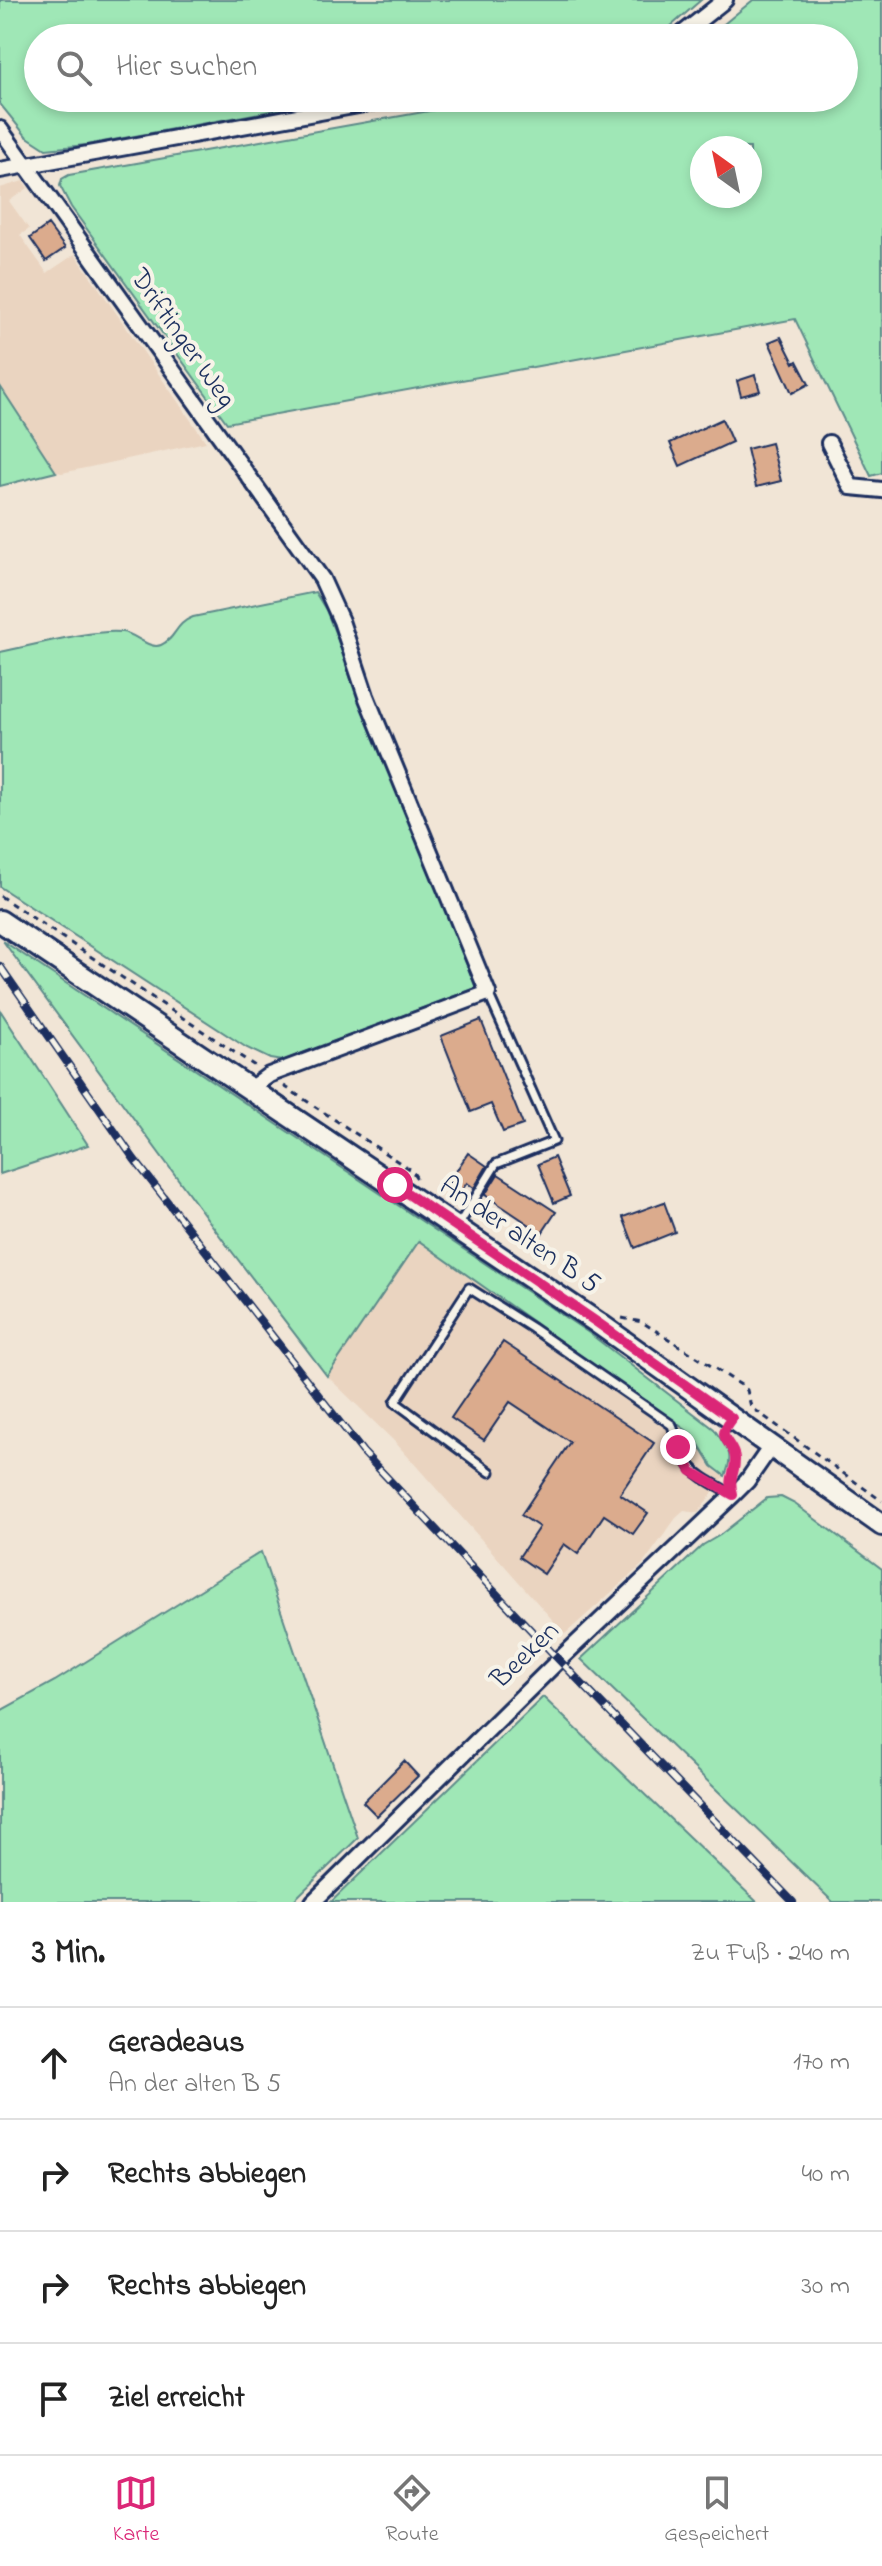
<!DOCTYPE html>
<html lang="de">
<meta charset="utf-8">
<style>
:root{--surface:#fff;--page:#f2f2f2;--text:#222;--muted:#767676;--line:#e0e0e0;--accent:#db2777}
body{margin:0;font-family:"Indie Flower",sans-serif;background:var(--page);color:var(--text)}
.compass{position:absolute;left:690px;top:136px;width:72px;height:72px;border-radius:50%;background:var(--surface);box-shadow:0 4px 12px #0003;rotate:327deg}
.stop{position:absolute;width:24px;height:24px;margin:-18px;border:6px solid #db2777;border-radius:50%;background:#fff}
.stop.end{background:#db2777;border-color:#fff;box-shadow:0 2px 8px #0008}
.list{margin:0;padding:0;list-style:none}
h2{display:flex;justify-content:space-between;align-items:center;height:104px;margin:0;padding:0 32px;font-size:34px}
h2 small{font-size:26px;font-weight:400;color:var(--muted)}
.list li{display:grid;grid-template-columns:52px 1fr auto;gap:24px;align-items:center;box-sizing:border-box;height:112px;padding:0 32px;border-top:2px solid var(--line)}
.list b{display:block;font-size:30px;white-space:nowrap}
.list p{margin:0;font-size:26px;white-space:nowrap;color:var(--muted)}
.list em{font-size:26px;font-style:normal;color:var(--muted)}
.icon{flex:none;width:44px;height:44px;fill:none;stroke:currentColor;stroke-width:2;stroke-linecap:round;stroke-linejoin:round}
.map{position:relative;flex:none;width:882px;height:1902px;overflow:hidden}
.search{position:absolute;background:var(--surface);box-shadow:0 4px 12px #0003;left:24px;right:24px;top:24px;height:88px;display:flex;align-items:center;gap:20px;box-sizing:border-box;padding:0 28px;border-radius:44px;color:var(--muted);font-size:30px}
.sheet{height:552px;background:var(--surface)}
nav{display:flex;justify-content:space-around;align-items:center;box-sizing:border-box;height:112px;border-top:2px solid var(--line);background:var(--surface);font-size:22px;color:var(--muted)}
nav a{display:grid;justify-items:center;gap:4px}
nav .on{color:var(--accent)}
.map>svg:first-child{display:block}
.built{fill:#ead4c0}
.green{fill:#9fe7b6;stroke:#5d8b8a;stroke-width:2;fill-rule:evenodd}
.building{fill:#dbab8d;stroke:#1b2f5e;stroke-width:2}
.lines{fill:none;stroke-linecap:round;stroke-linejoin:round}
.lane-casing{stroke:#1b2f5e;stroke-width:13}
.street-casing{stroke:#1b2f5e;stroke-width:20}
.secondary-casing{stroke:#1b2f5e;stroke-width:26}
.path{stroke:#1b2f5e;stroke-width:3;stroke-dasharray:6 6;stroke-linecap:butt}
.lane{stroke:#f7f3e8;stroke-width:7}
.street{stroke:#f7f3e8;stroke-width:14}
.secondary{stroke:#f7f3e8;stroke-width:20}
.rail-casing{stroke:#1b2f5e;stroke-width:8}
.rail{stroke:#f7f3e8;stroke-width:5;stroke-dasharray:15;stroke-linecap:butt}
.route{stroke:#db2777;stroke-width:10}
.labels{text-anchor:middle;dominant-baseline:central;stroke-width:8;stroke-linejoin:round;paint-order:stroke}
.street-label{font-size:28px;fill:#1b2f5e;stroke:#f7f3e8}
</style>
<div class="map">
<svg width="882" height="1902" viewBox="0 0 882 1902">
<rect width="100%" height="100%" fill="#f1e5d6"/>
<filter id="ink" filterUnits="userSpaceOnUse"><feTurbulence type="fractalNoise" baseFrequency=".0125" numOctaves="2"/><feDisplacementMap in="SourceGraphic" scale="16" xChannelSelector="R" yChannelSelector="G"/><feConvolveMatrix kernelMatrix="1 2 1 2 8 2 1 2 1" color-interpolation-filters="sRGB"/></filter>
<g filter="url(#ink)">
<path class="built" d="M23,181L28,188L9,201L29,229L20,235L47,273L75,254L206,442L62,473L56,472L0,386V188Z
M419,1241L693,1435L717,1472L725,1476L698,1513L684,1511L676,1518L643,1564L565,1634L395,1442L327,1376Z"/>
<path class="green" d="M0,0H701L670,27L652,38H38V98H342L86,145L46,149L26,136L0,104Z
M753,0H882V473L871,476L795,319L227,423L71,207L60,186L62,179L69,175L502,98H844V38H707ZM750,148V196H702V148Z
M0,386L56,472L0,486Z
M315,592L326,610L476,988L282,1061L270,1059L247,1048L0,887V652C32,646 91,629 122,632C135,633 149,650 161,645C177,638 174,624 193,617Z
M3,941L589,1333L714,1429C727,1449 735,1452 725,1476L712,1466L693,1435L419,1241L327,1376L223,1240Z
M0,1010L88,1145L0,1174Z
M781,1497L795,1504L882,1569V1902H833L581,1659L703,1545L720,1535L767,1498Z
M261,1552L358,1838L292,1902H0V1711L55,1681Z
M543,1697L757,1902H331Z"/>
<path class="building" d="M48,225L65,248L46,261L30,238Z
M781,337L794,363L797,361L809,384L792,393L769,342Z
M755,375L760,391L741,396L737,381Z
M722,419L732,442L680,466L670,443Z
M771,443L781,481L756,487L747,449Z
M481,1020L523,1125L503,1132L491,1104L471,1112L441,1036Z
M468,1153L487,1166L474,1188L467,1183L462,1190L449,1182Z
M554,1157L570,1196L554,1203L538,1164Z
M498,1174L556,1212L542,1233L485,1195Z
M664,1202L675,1232L635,1248L623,1217Z
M503,1342L654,1443L620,1494L648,1513L633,1534L604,1515L578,1554L564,1544L544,1574L519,1557L539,1527L521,1515L570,1442L510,1402L484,1440L451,1418Z
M404,1761L418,1776L377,1816L363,1802Z"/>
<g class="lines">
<g class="lane-casing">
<path id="lane" d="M458,1226L496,1164L554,1141L488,993
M490,1472L395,1402L469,1288L532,1328L672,1425C686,1472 693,1472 733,1495"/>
</g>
<g class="street-casing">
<path id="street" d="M677,38L725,0
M0,129L322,579L341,621L366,696L488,993L269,1075L250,1089
M0,170L397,98
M829,443L851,487L882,490
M313,1902L559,1660L733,1495L747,1481L772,1445"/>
</g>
<g class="secondary-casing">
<path id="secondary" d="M0,921L598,1323L882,1525"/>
</g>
<path class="path" d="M0,896L255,1066
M284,1086L412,1171L418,1180
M622,1318L642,1322L741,1385L747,1390L751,1407L882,1501
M724,1435C734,1449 738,1460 731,1476"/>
<use href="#lane" class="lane"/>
<use href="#street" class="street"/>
<use href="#secondary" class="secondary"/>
<g class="rail-casing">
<path id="rail" d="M0,966L134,1159L363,1452L559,1660L793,1902"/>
</g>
<use href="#rail" class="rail"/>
</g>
</g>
<g class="lines" filter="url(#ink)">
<path class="route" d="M395,1185L598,1323L732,1418C729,1422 723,1429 724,1435C726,1443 734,1448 735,1458C736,1474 728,1475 733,1495L691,1471L678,1447"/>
</g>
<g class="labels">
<g class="street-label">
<text transform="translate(182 339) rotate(55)">Driftinger Weg</text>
<text transform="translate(519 1236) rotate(34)">An der alten B 5</text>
<text transform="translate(526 1656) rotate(-44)">Beeken</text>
</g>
</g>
</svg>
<svg class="compass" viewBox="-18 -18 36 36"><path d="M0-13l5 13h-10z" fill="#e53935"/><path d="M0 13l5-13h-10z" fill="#767676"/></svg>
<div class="stop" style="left:395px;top:1185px"></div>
<div class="stop end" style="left:678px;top:1447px"></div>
<div class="search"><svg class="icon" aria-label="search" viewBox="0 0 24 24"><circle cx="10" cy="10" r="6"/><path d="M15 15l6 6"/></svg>Hier suchen</div>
</div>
<section class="sheet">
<h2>3 Min.<small>Zu Fuß · 240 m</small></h2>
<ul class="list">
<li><svg class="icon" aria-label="ahead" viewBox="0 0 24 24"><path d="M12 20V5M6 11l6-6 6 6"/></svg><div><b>Geradeaus</b><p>An der alten B 5</p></div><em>170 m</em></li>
<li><svg class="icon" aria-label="right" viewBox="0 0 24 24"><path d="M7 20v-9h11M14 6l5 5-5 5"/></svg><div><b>Rechts abbiegen</b></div><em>40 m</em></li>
<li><svg class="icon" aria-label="right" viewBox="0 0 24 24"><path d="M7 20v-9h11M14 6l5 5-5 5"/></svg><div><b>Rechts abbiegen</b></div><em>30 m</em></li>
<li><svg class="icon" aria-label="arrive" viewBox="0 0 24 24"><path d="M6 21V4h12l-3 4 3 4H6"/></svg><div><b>Ziel erreicht</b></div></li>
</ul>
</section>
<nav>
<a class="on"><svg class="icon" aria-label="map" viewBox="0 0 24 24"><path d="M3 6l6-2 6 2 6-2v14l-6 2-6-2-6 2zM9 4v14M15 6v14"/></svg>Karte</a>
<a><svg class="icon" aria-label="directions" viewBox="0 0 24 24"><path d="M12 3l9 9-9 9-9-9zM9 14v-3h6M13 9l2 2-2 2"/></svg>Route</a>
<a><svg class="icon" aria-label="saved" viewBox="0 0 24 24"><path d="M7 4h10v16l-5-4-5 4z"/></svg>Gespeichert</a>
</nav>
